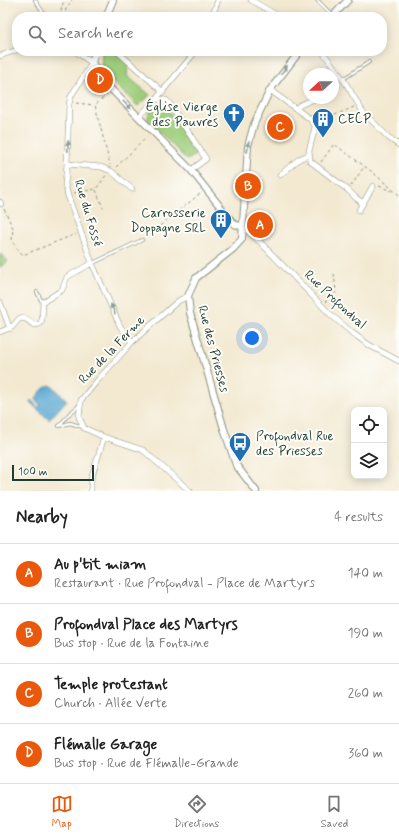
<!DOCTYPE html>
<meta charset="utf-8">
<style>
:root{--surface:#fff;--page:#f2f2f2;--text:#222;--muted:#767676;--line:#e0e0e0;--accent:#ea580c}
body{margin:0;font-family:Mynerve,sans-serif;background:var(--page);color:var(--text)}
.controls{position:absolute;right:12px;bottom:12px;display:grid;overflow:hidden;border-radius:8px;box-shadow:0 2px 10px #0003}
.controls button{width:36px;height:36px;display:grid;place-items:center;padding:0;border:0;border-bottom:1px solid var(--line);background:var(--surface);color:var(--text);font:20px sans-serif}
.compass{position:absolute;left:303px;top:68px;width:36px;height:36px;border-radius:50%;background:var(--surface);box-shadow:0 2px 10px #0003;rotate:248deg}
.scale{position:absolute;left:12px;bottom:10px;width:82px;box-sizing:border-box;padding-left:4px;border:2px solid #1f3d34;border-top:0;font-size:11px;line-height:14px;white-space:nowrap;color:#1f3d34;-webkit-text-stroke:3px #fdfcf7;paint-order:stroke}
.you{position:absolute;left:252px;top:338px;width:14px;height:14px;margin:-10px;border:3px solid #fff;border-radius:50%;background:#1a73e8;box-shadow:0 0 0 6px #1a73e833}
.badge{display:grid;place-items:center;width:26px;height:26px;border-radius:50%;background:var(--accent);color:#fff;font-size:13px;font-weight:700}
.pin{position:absolute;translate:-50% -50%;border:2px solid #fff;box-shadow:0 1px 4px #0006}
.list{margin:0;padding:0;list-style:none}
h2{display:flex;justify-content:space-between;align-items:center;height:52px;margin:0;padding:0 16px;font-size:17px}
h2 small{font-size:13px;font-weight:400;color:var(--muted)}
.list li{display:grid;grid-template-columns:26px 1fr auto;gap:12px;align-items:center;box-sizing:border-box;height:60px;padding:0 16px;border-top:1px solid var(--line)}
.list b{display:block;font-size:15px;white-space:nowrap}
.list p{margin:0;font-size:13px;white-space:nowrap;color:var(--muted)}
.list em{font-size:13px;font-style:normal;color:var(--muted)}
.icon{flex:none;width:22px;height:22px;fill:none;stroke:currentColor;stroke-width:2;stroke-linecap:round;stroke-linejoin:round}
.map{position:relative;flex:none;width:399px;height:491px;overflow:hidden}
.search{position:absolute;background:var(--surface);box-shadow:0 2px 10px #0003;left:12px;right:12px;top:12px;height:44px;display:flex;align-items:center;gap:10px;box-sizing:border-box;padding:0 14px;border-radius:16px;color:var(--muted);font-size:15px}
.sheet{height:292px;background:var(--surface)}
nav{display:flex;justify-content:space-around;align-items:center;box-sizing:border-box;height:56px;border-top:1px solid var(--line);background:var(--surface);font-size:11px;color:var(--muted)}
nav a{display:grid;justify-items:center;gap:2px}
nav .on{color:var(--accent)}
.map>svg:first-child{display:block}
.green{fill:#9ece7c;stroke:#5e8658}
.water{fill:#58a7d2;stroke:#3c7283}
.lines{fill:none;stroke-linecap:round;stroke-linejoin:round}
.service-casing{stroke:#899382;stroke-width:4}
.minor-casing{stroke:#899382;stroke-width:6}
.tertiary-casing{stroke:#899382;stroke-width:8}
.path{stroke:#899382;stroke-width:1;stroke-dasharray:3 3;stroke-linecap:butt}
.service{stroke:#fff;stroke-width:2.5}
.minor{stroke:#fff;stroke-width:5}
.tertiary{stroke:#fff;stroke-width:6}
.oneway{fill:#8f9e9a}
.labels{text-anchor:middle;dominant-baseline:central;stroke-width:4;stroke-linejoin:round;paint-order:stroke}
.poi-label{font-size:13px;fill:#1f3d34;stroke:#fdfcf7;text-anchor:end}
.street-label{font-size:13px;fill:#1f3d34;stroke:#fdfcf7}
</style>
<div class="map">
<svg width="399" height="491" viewBox="0 0 399 491">
<rect width="100%" height="100%" fill="#fdfcf7"/>
<filter id="ink" filterUnits="userSpaceOnUse"><feTurbulence type="fractalNoise" baseFrequency=".025" numOctaves="2"/><feDisplacementMap in="SourceGraphic" scale="8" xChannelSelector="R" yChannelSelector="G"/><feConvolveMatrix kernelMatrix="1 2 1 2 8 2 1 2 1" color-interpolation-filters="sRGB"/></filter>
<filter id="wash" filterUnits="userSpaceOnUse"><feTurbulence type="fractalNoise" baseFrequency=".012" numOctaves="4" result="noise"/><feDisplacementMap in="SourceGraphic" scale="16" xChannelSelector="R" yChannelSelector="G"/><feGaussianBlur stdDeviation="0.9" result="paint"/><feColorMatrix in="noise" values="0 0 0 0 0 0 0 0 0 0 0 0 0 0 0 0 0 1.4 0 .05"/><feComposite in="paint" operator="in"/></filter>
<g filter="url(#wash)">
<rect width="100%" height="100%" fill="#f3e9d1"/>
<path class="green" d="M102,51H114L128,64L127,76L150,95L138,106L101,71Z
M164,104L197,154L187,160L147,119L151,109Z
M0,254L8,261L0,267Z"/>
<path class="water" d="M51,385L67,400L49,420L30,402L31,400L39,408L40,405L36,400C38,394 44,386 51,385Z"/>
</g>
<g filter="url(#ink)">
<g class="lines">
<g class="service-casing">
<path id="service" d="M35,0L46,17
M317,0L332,15
M343,79L369,62
M93,263L142,240
M37,292L42,302
M80,405L69,414L59,426L70,423L83,427"/>
</g>
<g class="minor-casing">
<path id="minor" d="M251,0L280,17
M212,17L218,0
M75,51L92,63L71,96L69,104L67,164L65,184L68,196L92,263L120,326L132,342
M322,51L345,82L363,112L389,138L399,145
M118,52L163,92
M0,56L17,50
M270,90L310,119L314,124L315,127L309,151L310,161L348,190L356,198L363,203
M156,99L166,100L169,103L206,159L191,170
M296,109L300,105L317,98
M139,117L156,99L196,51
M67,164L101,167L111,171L132,189
M280,175L299,159L308,155
M0,202L1,204
M359,210L373,186
M243,227L259,241L330,314L351,332L369,345L399,361
M188,296L178,301L132,342L97,381L81,400L79,417L84,428L104,437L143,450L190,491
M0,302L10,329
M0,332L12,327L20,318L26,319L34,325L40,324L42,320L43,302L62,290L67,277L92,263
M91,491V479L104,437"/>
</g>
<g class="tertiary-casing">
<path id="tertiary" d="M106,17L113,0
M332,17L348,0
M95,51L92,63L105,83L191,170L234,224L243,227
M256,491L236,465L224,429L190,313L188,296L196,278L233,249L242,239L248,146L254,124L270,90L300,51"/>
</g>
<path class="path" d="M63,17L61,10L64,0
M64,17L66,9L72,0
M108,94L95,105L110,165
M76,103L94,105
M318,122L354,107
M321,162L334,144L371,171L399,195
M116,167L148,136
M351,186L364,167
M379,186L394,192
M96,190L103,208
M74,193L96,189L107,174
M4,209L13,228L12,240L15,246L23,255L76,234
M146,237L201,193
M325,302L336,292L334,273"/>
<use href="#service" class="service"/>
<use href="#minor" class="minor"/>
<use href="#tertiary" class="tertiary"/>
</g>
<defs><path id="oneway-solid" d="M-6-.8H1V-3.2L6.5 0L1 3.2V.8H-6Z"/></defs>
<g class="oneway">
<use href="#oneway-solid" transform="translate(284 70) rotate(-54)"/>
<use href="#oneway-solid" transform="translate(127 105) rotate(45)"/>
<use href="#oneway-solid" transform="translate(68 146) rotate(-88)"/>
<use href="#oneway-solid" transform="translate(248 147) rotate(-81)"/>
<use href="#oneway-solid" transform="translate(113 309) rotate(-113)"/>
</g>
</g>
<defs>
<g id="church-pin" transform="scale(1.15)"><path d="M0 17L-7.5 6A9.5 9.5 0 1 1 7.5 6Z" fill="#1f6fb2" stroke="#fdfcf7"/><path d="M-1.2-6h2.4v3.5h3.3v2.4h-3.3V6h-2.4V-.1h-3.3v-2.4h3.3Z" fill="#fff"/></g>
<g id="building-pin" transform="scale(1.15)"><path d="M0 17L-7.5 6A9.5 9.5 0 1 1 7.5 6Z" fill="#1f6fb2" stroke="#fdfcf7"/><path d="M-4-6H4V6H1V3H-1V6H-4ZM-2.5-4.3h1.7v1.8h-1.7ZM.8-4.3h1.7v1.8H.8ZM-2.5-1h1.7V.8h-1.7ZM.8-1h1.7V.8H.8Z" fill="#fff"/></g>
<g id="bus-pin" transform="scale(1.15)"><path d="M0 17L-7.5 6A9.5 9.5 0 1 1 7.5 6Z" fill="#1f6fb2" stroke="#fdfcf7"/><path d="M-5-6H5V4H4V6H2V4H-2V6H-4V4H-5ZM-3.5-4V0h7V-4ZM-3.5 1.2v1.5H-2V1.2ZM2 1.2v1.5H3.5V1.2Z" fill="#fff"/></g>
</defs>
<g fill-rule="evenodd">
<use href="#church-pin" x="234" y="114"/>
<use href="#building-pin" x="323" y="119"/>
<use href="#building-pin" x="221" y="220"/>
<use href="#bus-pin" x="240" y="443"/>
</g>
<g class="labels">
<g class="poi-label">
<text x="218" y="107">Église Vierge<tspan x="218" dy="15">des Pauvres</tspan></text>
<text x="338" y="119" text-anchor="start">CECP</text>
<text x="206" y="213">Carrosserie<tspan x="206" dy="15">Doppagne SRL</tspan></text>
<text x="256" y="436" text-anchor="start">Profondval Rue<tspan x="256" dy="15">des Priesses</tspan></text>
</g>
<g class="street-label">
<text transform="translate(88 213) rotate(73)">Rue du Fossé</text>
<text transform="translate(335 300) rotate(43)">Rue Profondval</text>
<text transform="translate(213 349) rotate(75)">Rue des Priesses</text>
<text transform="translate(112 350) rotate(-46)">Rue de la Ferme</text>
</g>
</g>
</svg>
<div class="controls">
<button><svg class="icon" aria-label="locate" viewBox="0 0 24 24"><circle cx="12" cy="12" r="6"/><path d="M12 2v4M12 18v4M2 12h4M18 12h4"/></svg></button>
<button><svg class="icon" aria-label="layers" viewBox="0 0 24 24"><path d="M12 4l9 5-9 5-9-5zM3 14l9 5 9-5"/></svg></button>
</div>
<svg class="compass" viewBox="-18 -18 36 36"><path d="M0-13l5 13h-10z" fill="#e53935"/><path d="M0 13l5-13h-10z" fill="#767676"/></svg>
<div class="scale">100 m</div>
<div class="you"></div>
<div class="pin badge" style="left:260px;top:225px">A</div>
<div class="pin badge" style="left:248px;top:186px">B</div>
<div class="pin badge" style="left:280px;top:127px">C</div>
<div class="pin badge" style="left:100px;top:80px">D</div>
<div class="search"><svg class="icon" aria-label="search" viewBox="0 0 24 24"><circle cx="10" cy="10" r="6"/><path d="M15 15l6 6"/></svg>Search here</div>
</div>
<section class="sheet">
<h2>Nearby<small>4 results</small></h2>
<ul class="list">
<li><span class="badge">A</span><div><b>Au p'tit miam</b><p>Restaurant · Rue Profondval - Place de Martyrs</p></div><em>140 m</em></li>
<li><span class="badge">B</span><div><b>Profondval Place des Martyrs</b><p>Bus stop · Rue de la Fontaine</p></div><em>190 m</em></li>
<li><span class="badge">C</span><div><b>Temple protestant</b><p>Church · Allée Verte</p></div><em>260 m</em></li>
<li><span class="badge">D</span><div><b>Flémalle Garage</b><p>Bus stop · Rue de Flémalle-Grande</p></div><em>360 m</em></li>
</ul>
</section>
<nav>
<a class="on"><svg class="icon" aria-label="map" viewBox="0 0 24 24"><path d="M3 6l6-2 6 2 6-2v14l-6 2-6-2-6 2zM9 4v14M15 6v14"/></svg>Map</a>
<a><svg class="icon" aria-label="directions" viewBox="0 0 24 24"><path d="M12 3l9 9-9 9-9-9zM9 14v-3h6M13 9l2 2-2 2"/></svg>Directions</a>
<a><svg class="icon" aria-label="saved" viewBox="0 0 24 24"><path d="M7 4h10v16l-5-4-5 4z"/></svg>Saved</a>
</nav>
